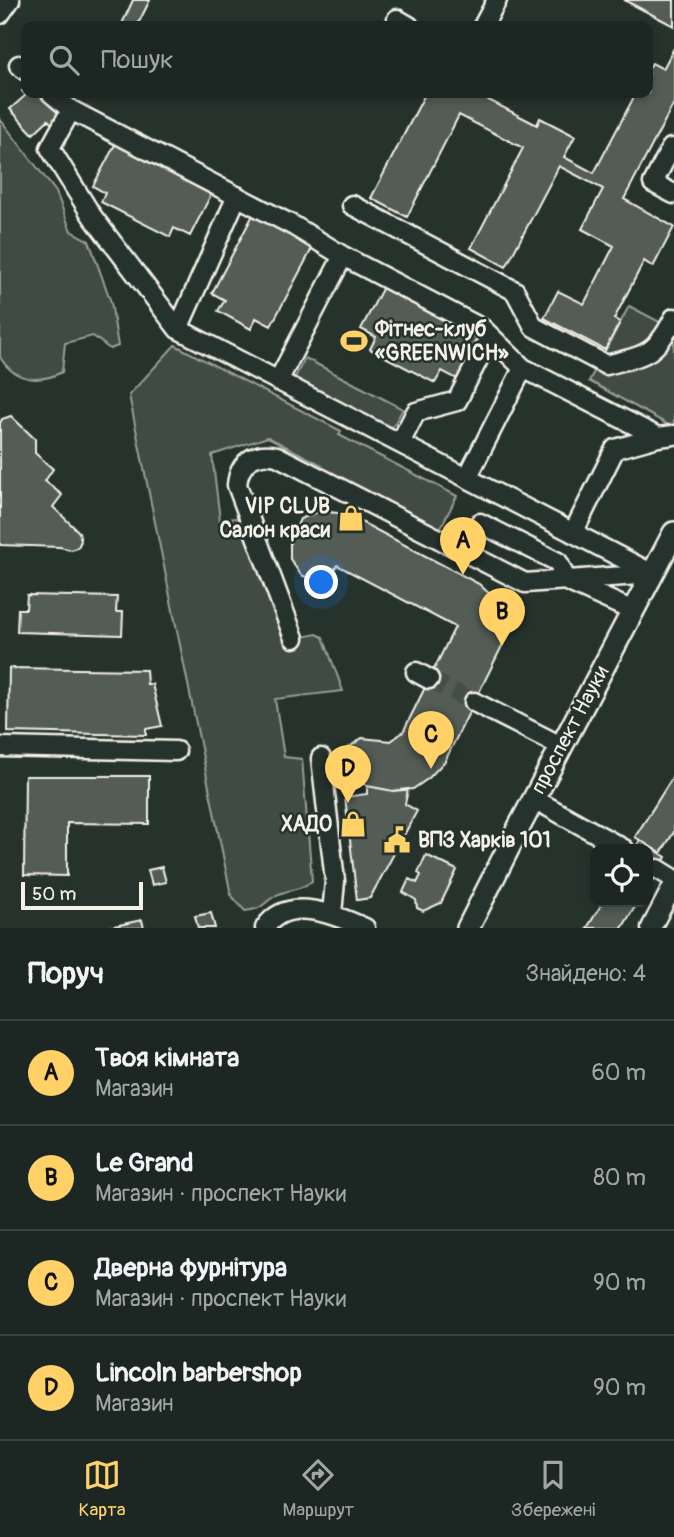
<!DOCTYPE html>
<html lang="uk">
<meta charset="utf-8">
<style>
:root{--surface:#1c2622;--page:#252e2a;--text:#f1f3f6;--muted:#a0a5a5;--line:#3a4340;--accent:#ffd166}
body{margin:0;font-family:Pangolin,sans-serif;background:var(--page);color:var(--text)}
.controls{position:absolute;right:21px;bottom:21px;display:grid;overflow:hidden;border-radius:14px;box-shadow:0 4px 10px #0003}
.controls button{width:63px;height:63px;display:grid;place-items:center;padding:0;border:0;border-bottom:2px solid var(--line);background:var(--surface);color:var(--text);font:35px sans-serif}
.scale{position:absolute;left:21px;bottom:18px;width:122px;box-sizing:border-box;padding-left:7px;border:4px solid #f4f1e8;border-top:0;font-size:19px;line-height:24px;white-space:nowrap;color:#f4f1e8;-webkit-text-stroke:5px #26332d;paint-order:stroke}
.you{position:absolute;left:322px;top:583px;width:24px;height:24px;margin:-18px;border:5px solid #fff;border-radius:50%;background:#1a73e8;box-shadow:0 0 0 10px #1a73e833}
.badge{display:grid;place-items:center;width:46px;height:46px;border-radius:50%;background:var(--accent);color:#111;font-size:23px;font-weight:700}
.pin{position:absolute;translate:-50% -58px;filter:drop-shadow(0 2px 4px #0008)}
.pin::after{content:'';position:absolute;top:37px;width:24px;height:21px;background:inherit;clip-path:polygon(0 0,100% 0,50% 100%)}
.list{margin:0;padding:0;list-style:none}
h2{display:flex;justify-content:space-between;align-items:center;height:91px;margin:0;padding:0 28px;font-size:30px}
h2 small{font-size:23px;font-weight:400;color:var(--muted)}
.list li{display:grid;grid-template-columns:46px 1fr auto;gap:21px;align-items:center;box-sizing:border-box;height:105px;padding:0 28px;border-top:2px solid var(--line)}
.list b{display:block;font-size:26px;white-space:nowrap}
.list p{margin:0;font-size:23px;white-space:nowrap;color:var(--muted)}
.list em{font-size:23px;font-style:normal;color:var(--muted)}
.icon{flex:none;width:38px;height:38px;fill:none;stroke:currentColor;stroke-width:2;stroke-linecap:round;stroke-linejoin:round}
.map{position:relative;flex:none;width:674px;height:928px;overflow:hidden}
.search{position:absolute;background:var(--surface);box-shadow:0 4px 10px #0003;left:21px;right:21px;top:21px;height:77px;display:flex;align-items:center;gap:18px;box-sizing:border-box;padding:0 24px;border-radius:14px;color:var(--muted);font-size:26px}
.sheet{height:511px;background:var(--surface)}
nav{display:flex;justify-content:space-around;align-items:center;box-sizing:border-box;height:98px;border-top:2px solid var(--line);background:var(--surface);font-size:19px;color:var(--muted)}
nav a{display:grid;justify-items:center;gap:4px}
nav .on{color:var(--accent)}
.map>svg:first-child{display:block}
.green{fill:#414b45;stroke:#9a9e96;stroke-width:2}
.building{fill:#525c55;stroke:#f4f1e8;stroke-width:2}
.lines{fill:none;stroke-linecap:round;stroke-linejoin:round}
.minor-tunnel{stroke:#455049;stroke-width:18;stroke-dasharray:18 9;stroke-linecap:butt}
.minor-casing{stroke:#f4f1e8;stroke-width:23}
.major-casing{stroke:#f4f1e8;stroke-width:26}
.minor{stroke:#26332d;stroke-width:18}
.major{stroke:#26332d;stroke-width:21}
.labels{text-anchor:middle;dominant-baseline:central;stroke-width:5;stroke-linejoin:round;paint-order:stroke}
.poi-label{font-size:21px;font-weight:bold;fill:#f4f1e8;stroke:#26332d;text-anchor:start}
.street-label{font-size:21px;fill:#f4f1e8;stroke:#26332d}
</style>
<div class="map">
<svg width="674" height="928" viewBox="0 0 674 928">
<rect width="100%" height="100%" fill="#26332d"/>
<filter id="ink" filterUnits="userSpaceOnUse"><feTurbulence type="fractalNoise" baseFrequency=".0143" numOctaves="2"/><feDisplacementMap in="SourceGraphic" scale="14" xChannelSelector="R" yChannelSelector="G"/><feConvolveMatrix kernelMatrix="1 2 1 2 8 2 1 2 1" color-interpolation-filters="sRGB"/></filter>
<g filter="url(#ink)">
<path class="green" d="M0,119L56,192L71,231L89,241L111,302L118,346L110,349L93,336L65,343L62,372C39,384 14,381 0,357Z
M629,306L671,328L674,324V428L589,381Z
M175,345L341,431L339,435L457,496L440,529L321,468L322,465L268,437L212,455L220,520L242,517L288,640L317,634L323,637L343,691L275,699L284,757L302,759L312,881C301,891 287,889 275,896C259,906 266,908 245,911L231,895L129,395Z
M305,358L403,409L391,430L294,379Z"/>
<path class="building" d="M133,0H150L137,26H121Z
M624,0H674V26Z
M674,48V103L624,199L674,227L653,267L644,261L614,319L620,322L605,350L544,318L558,291L584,304L614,246L582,229L603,189L559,166L506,267L471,248L523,148L459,115L407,217L371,198L425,94L422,93H475L537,125L540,118L575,136L564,157L594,173L636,93H648V70L652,63L663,69Z
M26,87V93H40L61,115L52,124L48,120L33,134L10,109L26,95L22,91Z
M118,139L214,189L190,236L174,228L170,237L101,202L105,193L93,186Z
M255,211L315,243L271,326L256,318L251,329L218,311L225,300L212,293Z
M384,285L480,335L457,379L442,371L435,383L370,349L376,337L361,329Z
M11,416L35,439V453L53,469L45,481L62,495L53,507L79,532L81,541L78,547L72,550L60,547L0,545V423L2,419Z
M320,511L346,514L479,584L495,599L503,613L505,630L502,646L445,761L429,778L413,789L393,791L367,786L353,776L346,761L348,748L362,738L391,741L403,732L455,627L337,565L328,580L319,582L301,575L290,559V541L300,519Z
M27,595L117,597L116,612H123L122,635L17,632L18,609H26Z
M9,668L146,670L147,684H152L162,726L146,729V735L8,732Z
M674,775V832L661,853L635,837Z
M25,776H149V824L67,823V876L24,875Z
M367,786L393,791L408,789L405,804L417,811L370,898L357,900L345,797L367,794Z
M640,840L666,857L648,886V849H635Z
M426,855L457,870L441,903L423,911L417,908L416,900L403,892L409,879L417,883L421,875L418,873Z
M162,867L166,882L152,885L148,870Z
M603,902H638L622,928H587Z
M211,913L215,928H198L195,916Z
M142,920L144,928H105Z"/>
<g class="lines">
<path class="minor-tunnel" d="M429,679L474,702"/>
<g class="minor-casing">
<path id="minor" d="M0,14L10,0
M397,19L409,26
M483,26L497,0
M19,65L26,71
M51,93L71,110L294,226L343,256L483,329L523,368L658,437L674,435
M71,110L50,148L92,216L178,329L653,574
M671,148L653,183L674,194
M352,205L515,291L534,327L606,365C645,355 655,356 674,318
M178,329L237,196
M278,381L343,256
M400,443L416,412L457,401L490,336
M467,478L523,368
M480,523L558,562L567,581L633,611
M573,533L615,449L658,437
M294,638L237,485C239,462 255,451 277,456L525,583L653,574
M416,672L429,679
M474,702L561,746
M0,747L176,751
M321,758L335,881L332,914
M534,799L624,849
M658,869L674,879
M265,928C287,894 336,915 365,928
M651,928L674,884"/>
</g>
<g class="major-casing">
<path id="major" d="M468,928L518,829L674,533"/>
</g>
<use href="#minor" class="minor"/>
<use href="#major" class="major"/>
</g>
</g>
<defs>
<g id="stadium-bare" transform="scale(2.1)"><path d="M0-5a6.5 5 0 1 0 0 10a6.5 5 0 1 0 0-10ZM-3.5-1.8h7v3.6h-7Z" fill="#ffd166" stroke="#26332d" stroke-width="2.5" paint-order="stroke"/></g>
<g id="shop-bare" transform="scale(2.1)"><path d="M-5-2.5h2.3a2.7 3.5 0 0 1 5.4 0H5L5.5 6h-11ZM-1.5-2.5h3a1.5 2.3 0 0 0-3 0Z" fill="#ffd166" stroke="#26332d" stroke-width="2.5" paint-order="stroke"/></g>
<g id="civic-bare" transform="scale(2.1)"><path d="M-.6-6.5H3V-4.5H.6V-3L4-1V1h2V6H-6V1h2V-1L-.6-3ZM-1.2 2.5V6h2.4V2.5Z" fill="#ffd166" stroke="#26332d" stroke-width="2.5" paint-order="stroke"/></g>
</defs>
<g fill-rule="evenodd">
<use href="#stadium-bare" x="354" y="341"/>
<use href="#shop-bare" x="351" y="518"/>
<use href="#shop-bare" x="353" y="824"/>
<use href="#civic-bare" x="397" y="840"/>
</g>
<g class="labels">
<g class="poi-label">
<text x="375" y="329">Фітнес-клуб<tspan x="375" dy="24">«GREENWICH»</tspan></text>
<text x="330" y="506" text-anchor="end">VIP CLUB<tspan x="330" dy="24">Салон краси</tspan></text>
<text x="332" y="824" text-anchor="end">ХАДО</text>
<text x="418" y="840">ВПЗ Харків 101</text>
</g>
<g class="street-label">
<text transform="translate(570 730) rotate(-62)">проспект Науки</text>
</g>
</g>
</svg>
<div class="controls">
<button><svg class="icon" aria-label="locate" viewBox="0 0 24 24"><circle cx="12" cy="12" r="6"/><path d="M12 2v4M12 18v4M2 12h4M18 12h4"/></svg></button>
</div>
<div class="scale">50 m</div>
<div class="you"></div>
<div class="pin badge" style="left:463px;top:575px">A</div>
<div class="pin badge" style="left:502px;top:646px">B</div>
<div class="pin badge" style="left:431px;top:769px">C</div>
<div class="pin badge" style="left:348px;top:803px">D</div>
<div class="search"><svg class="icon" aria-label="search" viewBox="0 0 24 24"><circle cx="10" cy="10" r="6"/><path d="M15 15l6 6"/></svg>Пошук</div>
</div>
<section class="sheet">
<h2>Поруч<small>Знайдено: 4</small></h2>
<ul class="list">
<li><span class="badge">A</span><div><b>Твоя кімната</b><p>Магазин</p></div><em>60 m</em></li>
<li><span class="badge">B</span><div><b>Le Grand</b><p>Магазин · проспект Науки</p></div><em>80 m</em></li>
<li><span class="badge">C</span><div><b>Дверна фурнітура</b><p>Магазин · проспект Науки</p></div><em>90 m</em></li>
<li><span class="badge">D</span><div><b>Lincoln barbershop</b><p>Магазин</p></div><em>90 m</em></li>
</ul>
</section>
<nav>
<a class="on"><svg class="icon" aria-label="map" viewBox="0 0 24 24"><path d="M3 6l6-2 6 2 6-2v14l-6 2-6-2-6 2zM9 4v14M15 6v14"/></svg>Карта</a>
<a><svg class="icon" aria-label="directions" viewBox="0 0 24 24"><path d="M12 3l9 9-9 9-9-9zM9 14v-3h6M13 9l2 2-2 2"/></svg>Маршрут</a>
<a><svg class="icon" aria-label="saved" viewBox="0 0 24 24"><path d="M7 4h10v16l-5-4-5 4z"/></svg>Збережені</a>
</nav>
